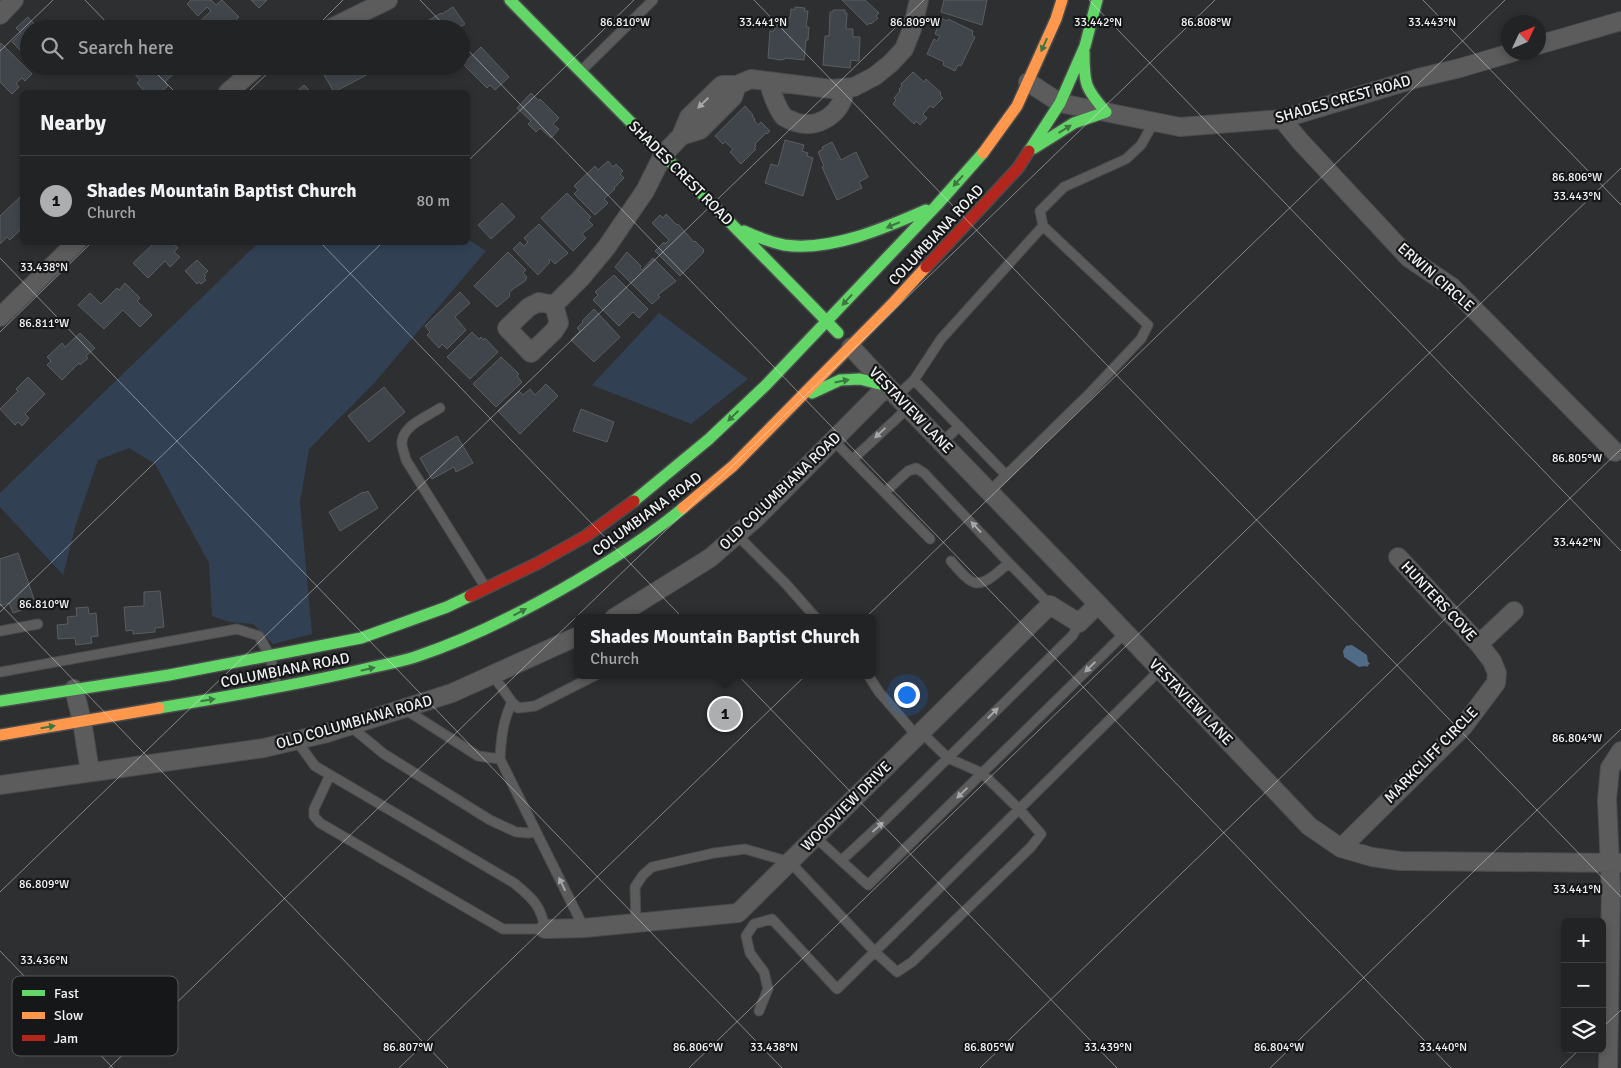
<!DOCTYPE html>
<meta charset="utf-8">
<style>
:root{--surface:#222325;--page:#2a2b2d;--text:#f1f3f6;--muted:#a2a4a7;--line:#3f4042;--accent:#acaeaf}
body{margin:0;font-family:Signika,sans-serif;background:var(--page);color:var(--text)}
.controls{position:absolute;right:15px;bottom:15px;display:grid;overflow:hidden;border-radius:8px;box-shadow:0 2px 8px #0003}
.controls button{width:45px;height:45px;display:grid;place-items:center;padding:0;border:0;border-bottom:1px solid var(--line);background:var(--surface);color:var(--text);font:25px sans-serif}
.compass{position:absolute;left:1501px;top:15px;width:45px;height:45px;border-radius:50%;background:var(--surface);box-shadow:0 2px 8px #0003;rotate:46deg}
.you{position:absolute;left:906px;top:694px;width:18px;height:18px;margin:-12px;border:4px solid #fff;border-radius:50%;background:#1a73e8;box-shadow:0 0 0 8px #1a73e833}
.badge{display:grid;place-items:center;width:32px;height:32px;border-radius:50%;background:var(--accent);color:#111;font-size:16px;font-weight:700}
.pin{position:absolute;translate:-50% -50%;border:2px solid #fff;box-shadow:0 1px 5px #0006}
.popup{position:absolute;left:574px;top:614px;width:302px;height:65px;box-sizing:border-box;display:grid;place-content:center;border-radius:8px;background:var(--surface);filter:drop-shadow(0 1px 4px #0005);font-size:16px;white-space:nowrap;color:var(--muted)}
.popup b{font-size:19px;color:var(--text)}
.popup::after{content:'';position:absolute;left:50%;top:100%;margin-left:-10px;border:10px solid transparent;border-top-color:var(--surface)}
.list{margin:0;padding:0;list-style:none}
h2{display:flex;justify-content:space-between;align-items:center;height:65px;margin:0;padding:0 20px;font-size:21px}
h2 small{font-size:16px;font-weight:400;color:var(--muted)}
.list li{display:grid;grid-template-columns:32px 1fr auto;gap:15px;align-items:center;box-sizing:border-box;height:90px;padding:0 20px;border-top:1px solid var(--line)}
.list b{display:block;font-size:19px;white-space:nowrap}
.list p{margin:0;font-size:16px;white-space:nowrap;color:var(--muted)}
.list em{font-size:16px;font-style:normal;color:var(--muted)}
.icon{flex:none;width:28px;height:28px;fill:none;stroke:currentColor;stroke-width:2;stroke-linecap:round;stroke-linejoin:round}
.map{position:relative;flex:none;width:1621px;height:1068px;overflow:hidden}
.search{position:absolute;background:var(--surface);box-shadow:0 2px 8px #0003;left:20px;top:20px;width:450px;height:55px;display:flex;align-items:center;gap:12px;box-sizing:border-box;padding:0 18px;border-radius:28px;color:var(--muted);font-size:19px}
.panel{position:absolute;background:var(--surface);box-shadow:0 2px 8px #0003;left:20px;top:90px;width:450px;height:155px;border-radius:8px}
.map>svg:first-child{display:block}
.green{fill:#314153}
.water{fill:#516a86}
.building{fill:#3f454b;stroke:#5c5d5e}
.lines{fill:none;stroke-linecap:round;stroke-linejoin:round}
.lane-casing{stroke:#4a4c4d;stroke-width:11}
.street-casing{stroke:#4a4c4d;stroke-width:20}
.fast-casing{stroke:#4a4c4d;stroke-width:14}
.slow-casing{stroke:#4a4c4d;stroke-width:14}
.jam-casing{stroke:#4a4c4d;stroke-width:14}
.lane{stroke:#5c5c5d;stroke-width:9}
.street{stroke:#5c5c5d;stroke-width:18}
.fast{stroke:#63d668;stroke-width:11}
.slow{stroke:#ff974d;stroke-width:11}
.jam{stroke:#b3261e;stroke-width:11}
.oneway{fill:#3c7640}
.oneway2{fill:#a6a7a8}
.ticks{fill:none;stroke:#f0f2f3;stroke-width:1;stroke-opacity:0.45}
.labels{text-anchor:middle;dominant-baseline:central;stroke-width:4.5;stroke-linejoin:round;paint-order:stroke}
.street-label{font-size:15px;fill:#f0f2f3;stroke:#161718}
.key{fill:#161718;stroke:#57595a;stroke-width:1}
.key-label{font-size:14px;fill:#f0f2f3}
.ticks-label{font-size:12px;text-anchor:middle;fill:#f0f2f3;stroke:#161718;stroke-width:4.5;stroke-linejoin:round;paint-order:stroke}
</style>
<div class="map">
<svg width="1621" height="1068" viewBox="0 0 1621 1068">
<rect width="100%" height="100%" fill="#2e2f31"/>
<path class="green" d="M468,239L486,251L376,381L309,449L300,502L312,634L273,644L253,624L229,622L212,616L209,563L155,464L129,448L98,460L76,524L63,575L0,507V493L258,243L468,242Z
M659,313L748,379L691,424L592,385Z"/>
<path class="water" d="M1352,645L1367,655L1368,662L1370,663L1367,667L1365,666L1359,667L1344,657L1343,651L1346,646Z"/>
<path class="building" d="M191,0H211L216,5L222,0L239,17L226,29H182L191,20L196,25L211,11L207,7L198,16L187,4Z
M251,0H267L259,8Z
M842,0H865L879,13L876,16L878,18L871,24L870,23L867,25Z
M944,0H987L982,25L941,12Z
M453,7L465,24L460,27L465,34L461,37V29H416L415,27L423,21L424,23L441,13L442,14Z
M795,7L805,8L804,11H808L806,27H809L808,40H806L804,60L785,58V59L781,60L768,58L770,31H774L775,23L785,24L786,18H790L791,9L795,10Z
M833,10H845V13H847L846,29H853V37H860L859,61L851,60L850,68L823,65L825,36H829L830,12H833Z
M28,17L39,29H29V59L12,42L21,33L16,28Z
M941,18L947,21L948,19L973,31L972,35L975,37L961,66L958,65L955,71L943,65L944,62L927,54L934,39L937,41L940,36L935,34Z
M1,43L32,74L25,81L22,78L16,83L19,87L12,94L0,82V45Z
M481,47L509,77L495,90L490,85L487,88L463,64Z
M136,66H146L150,71L152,69L150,66H182L165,82L168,86L161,92H145L137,83L140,80L131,70Z
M339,66L341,68L345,66H377L378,69L334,92L324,75Z
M913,72L924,82L926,79L941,93L940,95L943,98L933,108L930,106L923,114L927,118L920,125L916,121L914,124L893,104L896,100L894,98L900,91L899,89L902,86L901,84Z
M304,85L311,92H296Z
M531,93L539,101L540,99L559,118L553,124L559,129L551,138L540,128L536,132L528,124L531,121L517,108Z
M745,106L753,115L752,116L755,119L754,120L758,125L761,122L770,131L767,134L766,133L755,144L756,146L754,148L756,149L741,164L730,152L733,149L725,142L723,144L715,136Z
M785,140L804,145L802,151L808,153L807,156L813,158L803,196L765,183L771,164L778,166Z
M832,142L841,160L856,152L868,177L859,182L862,188L837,200L822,167L824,166L818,152L823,149L822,147Z
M608,161L613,167L616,164L623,171L620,174L624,178L614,188L615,189L604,199L608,203L595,215L574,194L578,190L574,186L595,166L598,170Z
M567,193L591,217L588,220L593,225L582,234L586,238L573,251L541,218Z
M20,197L22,200V228L10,240L7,237L0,244V216Z
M502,203L515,217L491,239L478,225Z
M666,214L677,225L678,224L694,242L695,241L704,250L703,251L704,252L680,276L655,251L664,242L665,244L669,240L652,223L660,215L663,218Z
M539,224L568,253L555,264L550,259L549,261L550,262L538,275L513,249L520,242L524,246L528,242L524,238Z
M155,242H172L178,248L174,252L180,257L170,267L165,261L148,278L133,263Z
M508,252L526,270L523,273L527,277L525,281L513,289L509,293L510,294L509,297L497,307L474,286Z
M627,252L641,266L640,268L642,270L653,258L676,281L658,295L660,297L652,304L615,267Z
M197,260L208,271L204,275L206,276L204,278L206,280L201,284L199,282L197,284L185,271Z
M614,275L648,309L639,318L633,312L619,326L593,300L598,295L595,292Z
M125,283L140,298L137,301L152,315L140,327L123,310L104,329L78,305L90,293L101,304L117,288L119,290Z
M460,292L470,303L455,317L466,330L447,349L442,344L439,348L427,335L430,332L425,326Z
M594,309L620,337L594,362L571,340L580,331L577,328L583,322L582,321Z
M472,332L479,339L481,337L483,340L485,338L498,352L470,379L447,357Z
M80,333L95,348L86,356L88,358L80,365L79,363L62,380L47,365L51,361L47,357L62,343L65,347Z
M501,357L519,374L517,376L522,382L496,407L473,384Z
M28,377L45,394L25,414L29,418L22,426L18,422L15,425L0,409L18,391L16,389Z
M546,384L558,396L520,434L498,411L519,391L523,395L530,389L535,395Z
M384,387L405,412L369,442L348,416Z
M581,409L614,422L607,442L573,431Z
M457,436L473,463L456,472L454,467L432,479L420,458Z
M368,491L378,508L340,531L329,512L363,492L364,493Z
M18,553L36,605L13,613L9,603L0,606V559Z
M160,591L164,627L155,628V632L133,634V630L126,631L124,607L144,606V592Z
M88,607L89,614L96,613L98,636L91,637L92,643L76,645L75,638L58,639L57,625L68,624L67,617L77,616L76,608Z"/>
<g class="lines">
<g class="lane-casing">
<path id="lane" d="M582,70L653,0
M897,396L914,380
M440,408C428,416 404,425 402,441C401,446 405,455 406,460L486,588
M833,440L930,539
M942,443L959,426
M853,459L908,408
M1006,475L914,380L941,339L1043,226
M885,492L908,471L916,468L924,473L1009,563
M989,492L1088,395L1141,339L1148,325L1043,226L1040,211L1064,187L1126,159L1141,145L1154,122
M737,535L786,584L816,618
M951,561C957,568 964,577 971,581C983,589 1000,570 1009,563L1050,605
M0,631L38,624
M0,672L237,629L259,636L270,656L277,686
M492,674L512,702L518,708L535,706L596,675
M868,675L879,692L917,736
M403,708L478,756L500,759C501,739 503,720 512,702
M350,726L384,754L490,820L516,832L529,833L535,831
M296,740L315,766L514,883C532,898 541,905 545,929H503L320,823L314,816V809L330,775
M500,759L584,928
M815,837L868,885L1125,633
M842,860L886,819L1073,635L1079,623
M636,923L635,887L643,875L652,867L714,853L745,849L790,862L875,952L897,972L912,962L1031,847L1041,834L1019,809L982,773L948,758L921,732
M759,1011L768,989L764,972L750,953L746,936L754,924L772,919L837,989L1160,670"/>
</g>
<g class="street-casing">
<path id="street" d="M0,15L14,0
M329,29L388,0
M1538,45L1621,21
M768,81C772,93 776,107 784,117C787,119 791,120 795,122C819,130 843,113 845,88
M1028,82L1060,103L1180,127L1282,119L1418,78L1460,68L1514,52
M228,92L258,66
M1282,119L1300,141L1409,258L1452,287L1615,452
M681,136L700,130L733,97L737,85
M539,302L554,305L559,323L554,331L531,353L507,328L529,307Z
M554,305L581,278L606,248L645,191L663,155L681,136L689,117L722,85H737L751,79L831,89L854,87L875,76L891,63L904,49L912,29L919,0
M0,317L77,242
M851,347L887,386L1098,604L1309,826L1341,848L1372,857L1400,861L1621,863
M614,618L710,558L756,518L887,386
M1479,644L1514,611
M74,689L82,721L90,772
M0,785L264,748L327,733L452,693L578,636
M1341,848L1463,727L1496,683L1497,673L1492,661L1479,644L1398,557
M545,929L584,928L738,913L1050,605L1079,623L1098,604
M1608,1068L1611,891L1607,799L1610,768L1621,751"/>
</g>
<g class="fast-casing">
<path id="fast" d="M510,0C619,111 730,221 838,333
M1034,148L1074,123L1106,112C1085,88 1084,84 1084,52
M1029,151L1060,103L1085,46L1097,0
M744,231C757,237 770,242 784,245C830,252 885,228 926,210
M812,393L840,380L860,379L887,386
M634,501L709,439L766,385L937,205L983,153
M0,701L169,675L361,638L447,607L470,596
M159,708C225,697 291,686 356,671C376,666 396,663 415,657C472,638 525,611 576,581C613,559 650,536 683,508"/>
</g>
<g class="slow-casing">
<path id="slow" d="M983,153L1017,106L1056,19L1062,0
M683,508L733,466L894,302L926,267
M0,735L159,708"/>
</g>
<g class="jam-casing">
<path id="jam" d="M926,267L1018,168L1029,151
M470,596L538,563L586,536L634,501"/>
</g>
<use href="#lane" class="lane"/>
<use href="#street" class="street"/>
<use href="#fast" class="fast"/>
<use href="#slow" class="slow"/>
<use href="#jam" class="jam"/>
</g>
<defs><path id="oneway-solid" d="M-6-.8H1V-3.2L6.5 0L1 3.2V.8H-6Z" transform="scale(1.25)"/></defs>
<g class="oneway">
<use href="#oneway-solid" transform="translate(1044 45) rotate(114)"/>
<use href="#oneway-solid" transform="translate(1065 129) rotate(-31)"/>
<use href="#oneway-solid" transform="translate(958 181) rotate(132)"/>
<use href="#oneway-solid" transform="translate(893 225) rotate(157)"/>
<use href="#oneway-solid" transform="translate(847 300) rotate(133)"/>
<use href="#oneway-solid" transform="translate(842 381) rotate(-11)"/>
<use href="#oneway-solid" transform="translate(733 416) rotate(136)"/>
<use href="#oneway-solid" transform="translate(520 612) rotate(-28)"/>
<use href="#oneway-solid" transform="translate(368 669) rotate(-13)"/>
<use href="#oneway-solid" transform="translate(208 700) rotate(-9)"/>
<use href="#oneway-solid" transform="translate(48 727) rotate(-10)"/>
</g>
<g class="oneway2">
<use href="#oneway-solid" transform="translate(703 103) rotate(136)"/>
<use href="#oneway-solid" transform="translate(880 433) rotate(137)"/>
<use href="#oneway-solid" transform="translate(976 527) rotate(-133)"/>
<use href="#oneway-solid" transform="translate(1090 667) rotate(136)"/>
<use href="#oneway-solid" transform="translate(993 713) rotate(-45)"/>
<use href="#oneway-solid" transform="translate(962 793) rotate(136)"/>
<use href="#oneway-solid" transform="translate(878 827) rotate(-42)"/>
<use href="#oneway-solid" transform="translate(562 884) rotate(-116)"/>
</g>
<path class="ticks" d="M85,0L113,29M420,0L448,29M754,0L1621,897M1089,0L1621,551M1423,0L1621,205M314,29L343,0M461,43L1451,1068M0,51L53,0M149,66L175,92M248,92L275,66M468,161L634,0M320,242L1117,1068M0,258L782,1068M0,332L92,242M0,604L448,1068M0,612L383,242M0,892L924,0M0,951L113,1068M1602,1028L1621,1010M109,1068L1215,0M399,1068L1505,0M689,1068L1621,168M980,1068L1621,449M1270,1068L1621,729M1560,1068L1580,1049"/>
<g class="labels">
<g class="street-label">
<text transform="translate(1343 99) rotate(-16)">SHADES CREST ROAD</text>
<text transform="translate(681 173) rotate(45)">SHADES CREST ROAD</text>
<text transform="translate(936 235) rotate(-47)">COLUMBIANA ROAD</text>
<text transform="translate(1436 277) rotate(41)">ERWIN CIRCLE</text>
<text transform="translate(911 410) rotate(46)">VESTAVIEW LANE</text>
<text transform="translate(780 491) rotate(-44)">OLD COLUMBIANA ROAD</text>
<text transform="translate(647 514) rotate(-36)">COLUMBIANA ROAD</text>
<text transform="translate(1439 601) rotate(47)">HUNTERS COVE</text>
<text transform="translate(285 670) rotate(-11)">COLUMBIANA ROAD</text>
<text transform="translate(1191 702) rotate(46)">VESTAVIEW LANE</text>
<text transform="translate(354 722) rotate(-16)">OLD COLUMBIANA ROAD</text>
<text transform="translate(1431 755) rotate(-46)">MARKCLIFF CIRCLE</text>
<text transform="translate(846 806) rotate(-45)">WOODVIEW DRIVE</text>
</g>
</g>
<rect x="12" y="976" width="166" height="80" rx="8" class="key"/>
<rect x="22" y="990" width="23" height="6" fill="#63d668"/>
<rect x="22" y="1012" width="23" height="7" fill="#ff974d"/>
<rect x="22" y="1035" width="23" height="6" fill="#b3261e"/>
<g class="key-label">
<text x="54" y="998">Fast</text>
<text x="54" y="1020">Slow</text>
<text x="54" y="1043">Jam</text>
</g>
<g class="ticks-label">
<text x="625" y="26">86.810°W</text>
<text x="915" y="26">86.809°W</text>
<text x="1206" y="26">86.808°W</text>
<text x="763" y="26">33.441°N</text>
<text x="1098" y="26">33.442°N</text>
<text x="1432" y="26">33.443°N</text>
<text x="1577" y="181">86.806°W</text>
<text x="1577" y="200">33.443°N</text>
<text x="44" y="271">33.438°N</text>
<text x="44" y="327">86.811°W</text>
<text x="1577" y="462">86.805°W</text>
<text x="1577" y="546">33.442°N</text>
<text x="44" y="608">86.810°W</text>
<text x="1577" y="742">86.804°W</text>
<text x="44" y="888">86.809°W</text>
<text x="1577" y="893">33.441°N</text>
<text x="44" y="964">33.436°N</text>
<text x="774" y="1051">33.438°N</text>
<text x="1108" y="1051">33.439°N</text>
<text x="1443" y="1051">33.440°N</text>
<text x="408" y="1051">86.807°W</text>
<text x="698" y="1051">86.806°W</text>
<text x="989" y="1051">86.805°W</text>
<text x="1279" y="1051">86.804°W</text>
</g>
</svg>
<div class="controls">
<button>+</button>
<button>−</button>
<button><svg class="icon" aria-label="layers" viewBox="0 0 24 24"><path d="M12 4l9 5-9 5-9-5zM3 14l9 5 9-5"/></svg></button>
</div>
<svg class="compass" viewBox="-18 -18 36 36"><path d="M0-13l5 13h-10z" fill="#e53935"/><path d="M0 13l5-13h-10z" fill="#a2a4a7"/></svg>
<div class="you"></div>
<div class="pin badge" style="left:725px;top:714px">1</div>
<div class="popup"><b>Shades Mountain Baptist Church</b>Church</div>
<div class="search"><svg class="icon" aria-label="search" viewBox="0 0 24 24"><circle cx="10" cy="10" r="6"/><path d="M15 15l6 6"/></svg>Search here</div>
<section class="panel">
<h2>Nearby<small></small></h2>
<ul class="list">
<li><span class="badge">1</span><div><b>Shades Mountain Baptist Church</b><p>Church</p></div><em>80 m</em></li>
</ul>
</section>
</div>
